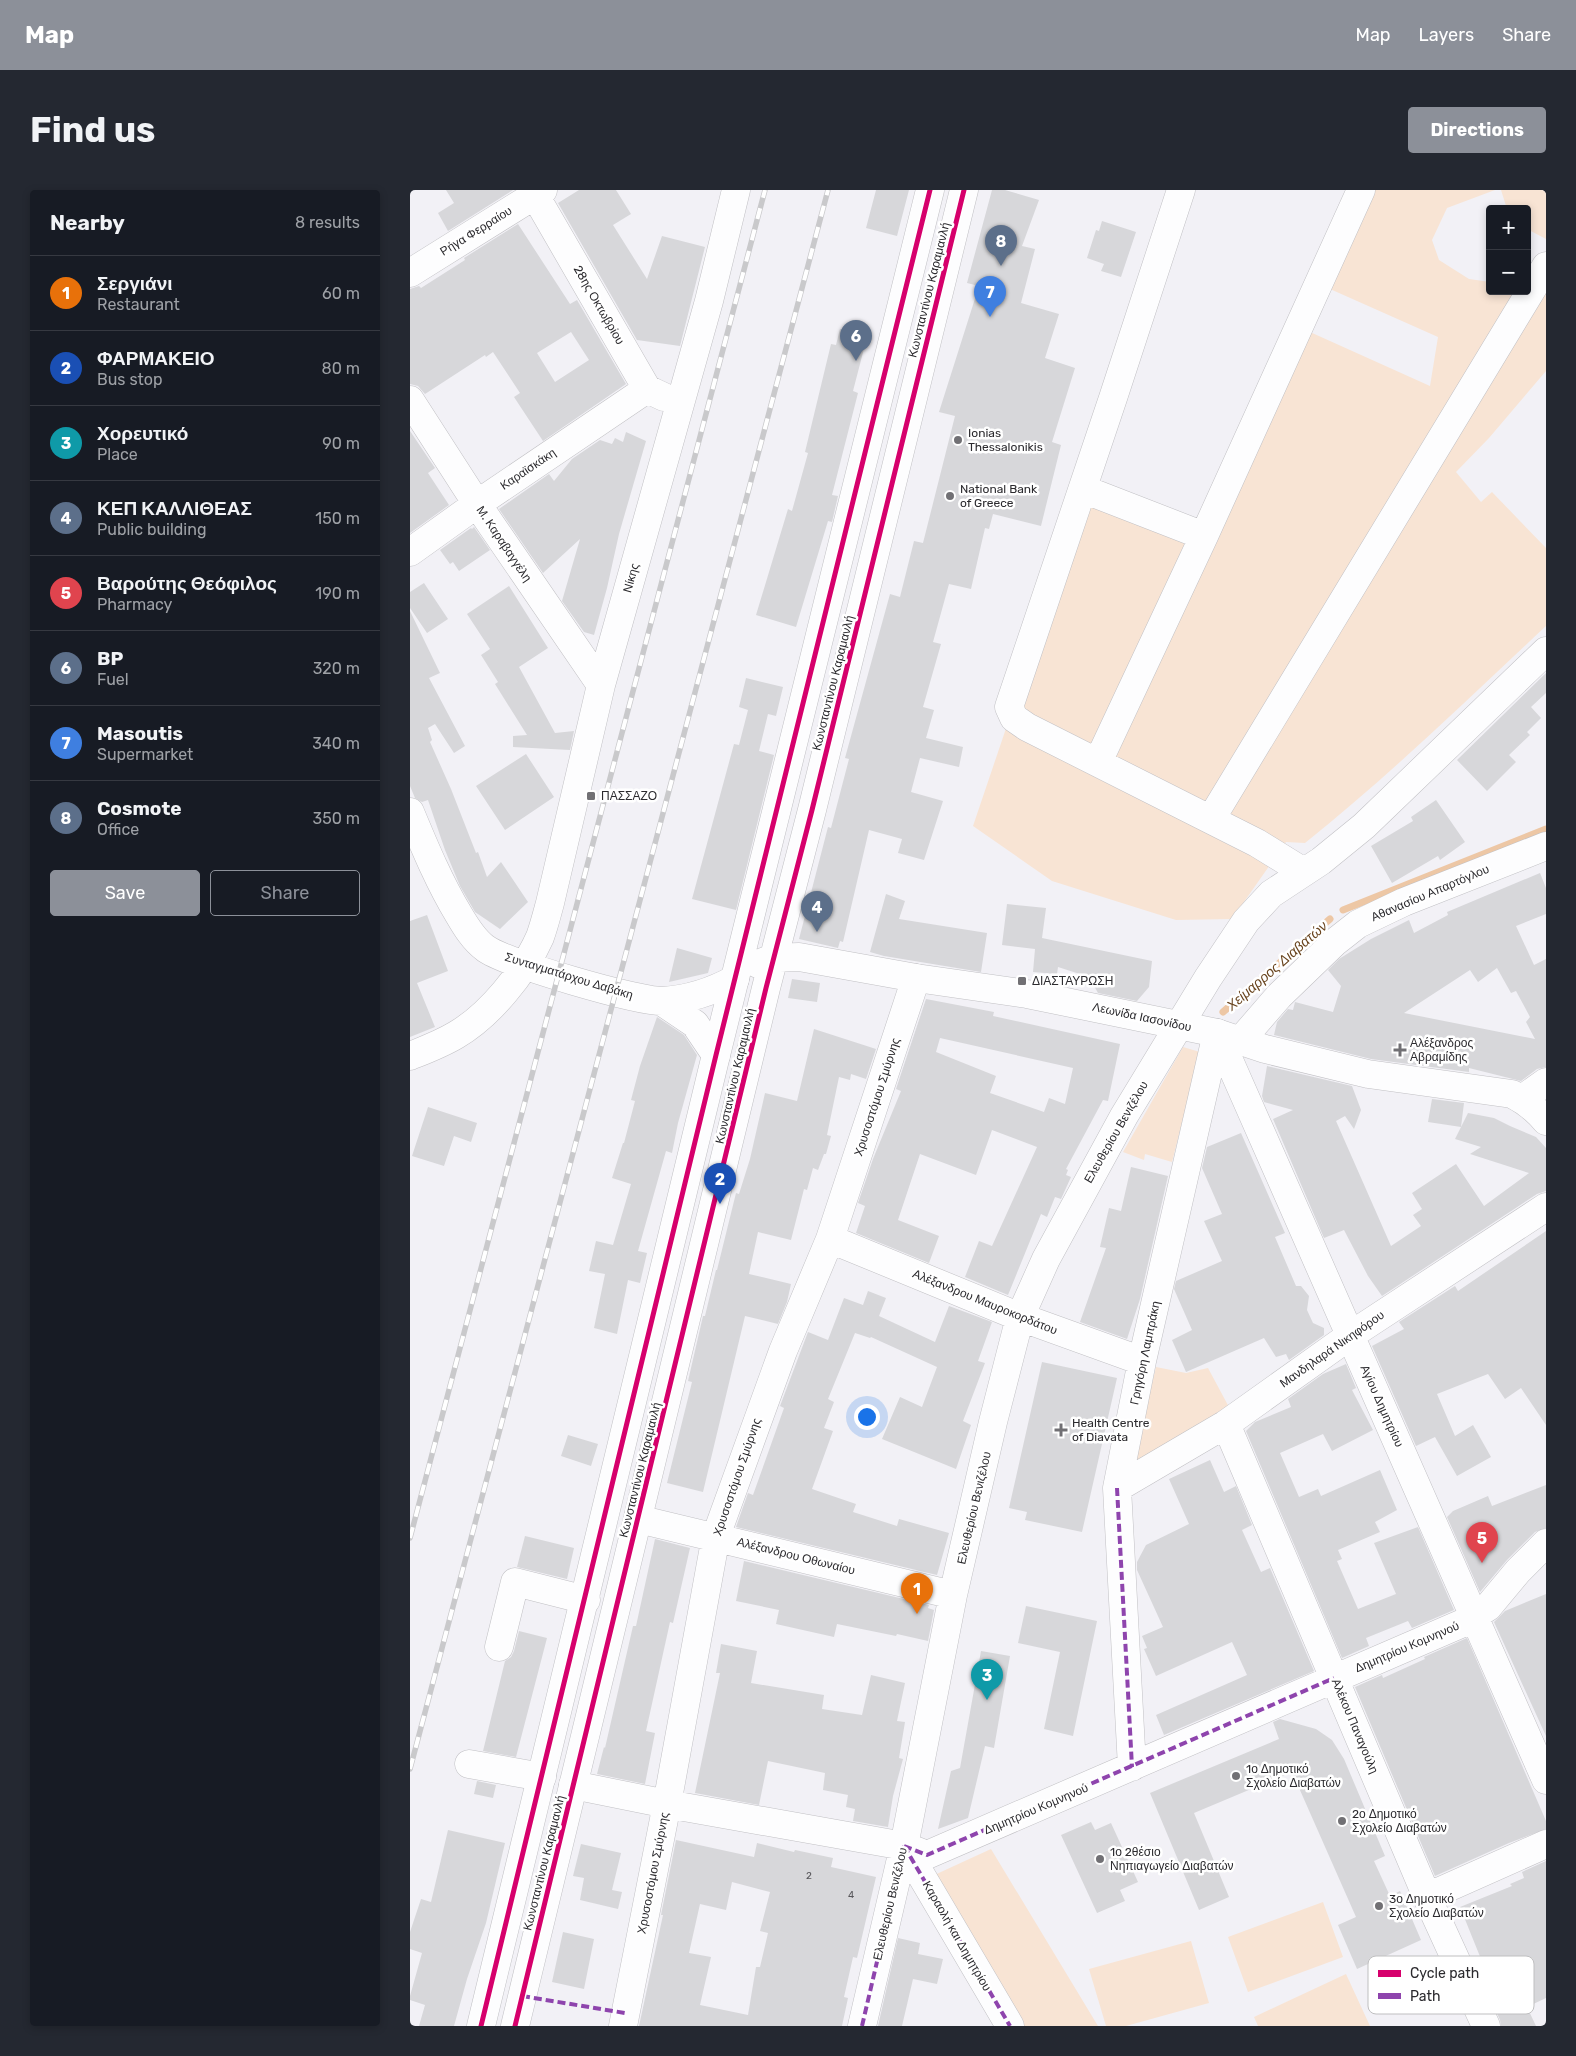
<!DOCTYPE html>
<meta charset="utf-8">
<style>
:root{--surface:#171b24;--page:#242831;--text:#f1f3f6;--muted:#9ea1a6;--line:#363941;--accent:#8c9099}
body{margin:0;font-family:Rubik,sans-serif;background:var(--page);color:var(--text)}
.controls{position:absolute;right:15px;top:15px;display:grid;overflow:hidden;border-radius:5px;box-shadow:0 2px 8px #0003}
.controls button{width:45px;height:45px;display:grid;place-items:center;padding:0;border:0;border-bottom:1px solid var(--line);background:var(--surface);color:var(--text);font:25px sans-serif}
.you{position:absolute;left:456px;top:1226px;width:18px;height:18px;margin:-12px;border:4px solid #fff;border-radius:50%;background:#1a73e8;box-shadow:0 0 0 8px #1a73e833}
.badge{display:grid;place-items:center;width:32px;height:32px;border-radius:50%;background:var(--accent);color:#fff;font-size:16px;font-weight:700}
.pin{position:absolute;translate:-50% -41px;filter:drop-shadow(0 1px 2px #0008)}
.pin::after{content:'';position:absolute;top:26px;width:18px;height:15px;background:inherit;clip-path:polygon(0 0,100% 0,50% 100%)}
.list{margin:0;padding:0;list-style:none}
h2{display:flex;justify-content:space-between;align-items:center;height:65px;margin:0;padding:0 20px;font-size:21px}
h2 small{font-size:16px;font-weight:400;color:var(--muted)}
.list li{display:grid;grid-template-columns:32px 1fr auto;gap:15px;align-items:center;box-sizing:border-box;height:75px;padding:0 20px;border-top:1px solid var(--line)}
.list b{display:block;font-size:19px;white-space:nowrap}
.list p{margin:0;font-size:16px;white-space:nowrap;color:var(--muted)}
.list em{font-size:16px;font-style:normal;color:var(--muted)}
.actions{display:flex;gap:10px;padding:15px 20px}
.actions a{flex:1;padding:11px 0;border:1px solid var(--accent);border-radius:5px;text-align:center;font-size:18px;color:var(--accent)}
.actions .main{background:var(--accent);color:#fff}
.map{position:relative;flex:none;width:1136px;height:1836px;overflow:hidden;border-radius:5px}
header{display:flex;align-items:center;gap:30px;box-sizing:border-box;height:70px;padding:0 25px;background:var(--accent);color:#fff}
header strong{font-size:24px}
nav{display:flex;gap:28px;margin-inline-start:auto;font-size:18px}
.intro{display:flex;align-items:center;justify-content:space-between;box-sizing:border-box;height:120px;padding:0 30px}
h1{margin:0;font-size:35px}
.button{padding:12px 22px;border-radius:5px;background:var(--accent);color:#fff;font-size:18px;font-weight:700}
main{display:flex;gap:30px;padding:0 30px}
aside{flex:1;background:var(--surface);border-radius:5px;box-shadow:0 2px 8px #0003}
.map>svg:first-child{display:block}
.green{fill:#f8e4d4}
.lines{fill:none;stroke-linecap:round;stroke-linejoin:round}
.stream{stroke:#edc7a5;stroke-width:7}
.building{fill:#d7d7da;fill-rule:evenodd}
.minor-casing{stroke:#c1c0c4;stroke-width:29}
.major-casing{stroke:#c1c0c4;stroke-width:29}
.minor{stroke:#fdfdfe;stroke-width:28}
.major{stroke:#fdfdfe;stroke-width:28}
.rail-casing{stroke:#c9c9cb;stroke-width:5.5}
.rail{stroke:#fff;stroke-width:4;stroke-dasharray:11;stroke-linecap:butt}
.quiet{stroke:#8e44ad;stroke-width:4;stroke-dasharray:8 4;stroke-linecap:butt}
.cycleway-casing{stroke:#fff;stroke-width:8}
.cycleway{stroke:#d6006c;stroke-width:5}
.poi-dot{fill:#717074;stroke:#fff;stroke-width:2}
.labels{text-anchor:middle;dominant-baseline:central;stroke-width:5;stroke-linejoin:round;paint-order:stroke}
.number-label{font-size:10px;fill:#57565a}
.street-label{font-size:12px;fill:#2b2a2e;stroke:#fff}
.poi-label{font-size:12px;fill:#2b2a2e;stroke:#fff;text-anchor:start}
.water-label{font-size:14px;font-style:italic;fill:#68431d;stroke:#fff}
.key{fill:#fff;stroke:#bfbfc0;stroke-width:1}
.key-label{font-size:14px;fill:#2b2a2e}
</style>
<header>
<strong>Map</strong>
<nav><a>Map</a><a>Layers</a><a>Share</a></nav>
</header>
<div class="intro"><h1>Find us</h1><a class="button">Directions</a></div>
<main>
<aside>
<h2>Nearby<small>8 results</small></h2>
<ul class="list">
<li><span class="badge" style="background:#e8710a">1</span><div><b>Σεργιάνι</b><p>Restaurant</p></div><em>60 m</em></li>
<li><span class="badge" style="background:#1a4fb4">2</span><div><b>ΦΑΡΜΑΚΕΙΟ</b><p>Bus stop</p></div><em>80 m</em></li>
<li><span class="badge" style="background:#0f9aa8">3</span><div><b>Χορευτικό</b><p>Place</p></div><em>90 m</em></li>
<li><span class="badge" style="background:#5c6f8a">4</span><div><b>ΚΕΠ ΚΑΛΛΙΘΕΑΣ</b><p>Public building</p></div><em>150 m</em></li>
<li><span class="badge" style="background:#e0444e">5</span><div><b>Βαρούτης Θεόφιλος</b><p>Pharmacy</p></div><em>190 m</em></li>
<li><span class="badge" style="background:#5c6f8a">6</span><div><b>BP</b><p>Fuel</p></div><em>320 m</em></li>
<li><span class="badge" style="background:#3f7fe0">7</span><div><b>Masoutis</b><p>Supermarket</p></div><em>340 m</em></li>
<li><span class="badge" style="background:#5c6f8a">8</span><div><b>Cosmote</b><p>Office</p></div><em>350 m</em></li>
</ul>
<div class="actions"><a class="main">Save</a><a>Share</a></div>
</aside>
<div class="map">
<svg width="1136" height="1836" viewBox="0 0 1136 1836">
<rect width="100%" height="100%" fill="#f2f1f6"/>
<path class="green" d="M964,0H1085L1037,18L1022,50L1029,70L1059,89L1080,92V101L1136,100V181L1079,248L1046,282L1071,312L1082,302L1136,358V436C1057,510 980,585 895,653L876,652L822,729L766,730L642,691L563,636L675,305L802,355L900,142L1020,196L1028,147L920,99Z
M1091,0H1136V49L1117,39V19H1097Z
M773,857L790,862L762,972L735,964L734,970L713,962Z
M746,1177L776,1183L798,1178L820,1219L732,1275L723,1272Z
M581,1659L688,1836H609L520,1687Z
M913,1712L933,1767L838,1802L818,1747Z
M781,1751L799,1813L716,1836H696L679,1779Z
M936,1784L960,1836H848L844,1827Z"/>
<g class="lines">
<path class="stream" d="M933,720L1136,639
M813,822L920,729"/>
</g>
<path class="building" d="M36,0H103L38,41L28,23L44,13Z
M169,0H206L221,24L203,35L237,89L252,46L295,57L270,156L227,150L148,13Z
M466,0H499L487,46L456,38Z
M582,0H595L629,10L612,56L625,59L611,113L649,124L635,168L665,178L642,252L651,255L631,336L583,324L579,339L575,338L561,399L539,394L523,452L531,454L513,517L524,520L516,548L553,557L549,577L510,568L501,602L533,611L514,670L488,663L492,649L459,640L433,752L430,751L428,758L389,749L418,637L421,638L439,569L435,568L480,404L490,407L504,351L513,353L545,226L529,222L569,96L557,93Z
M692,31L726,42L711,87L691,81L694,74L677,68L686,40L689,41Z
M108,34L160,114L167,110L216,194L133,251L104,207L110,203L83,162L76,167L75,165L15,204L8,196L0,194V99L9,96L11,98L55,70L54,68ZM161,142L179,170L145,192L127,163Z
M430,139L457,147L443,201L448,203L422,305L428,306L422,332L418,331L386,437L346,425L378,319L382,321L398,263L395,262L421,154L426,155Z
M0,241L25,278L18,283L39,315L0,343Z
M216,242L236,251L209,344L197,398L184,445L174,442L152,411L170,349L133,383L89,319L139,284L144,291L162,269L190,250L202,254L205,248L213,252Z
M64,337L80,360L49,381L43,372L40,374L30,360L61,338L62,339Z
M14,393L38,429L17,443L0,418V402Z
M99,396L138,458L109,477L145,543L164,541L160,560L103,557V546L117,545L85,494L88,492L71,465L80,459L57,424Z
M0,421L30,483L19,488L55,556L44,563L25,534L18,538L22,550L20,552L41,599L66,663L68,662L77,687L91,672L118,712L90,739L65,722L50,696L35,660L18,610L12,612L5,608L0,596Z
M1136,483V503L1121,517L1131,528L1117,542L1120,545L1099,565L1106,572L1077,601L1047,570Z
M336,488L373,497L366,526L358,524L349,561L364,565L326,720L282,709L324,554L329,555L338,520L329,517Z
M116,564L144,607L95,640L66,596Z
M1026,610L1055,652L1030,670L1028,666L982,693L961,656L1003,631L1001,627Z
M1130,683L1136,698V724L1106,736L1124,775L1136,769V877L1127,879L1111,891L1059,878V882L961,869L864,845L867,832L878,819L883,820L885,812L923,822L931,796L918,780L929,769L961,749L999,730L1004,743L1038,725L1037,722ZM1087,778L1101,803L1106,801L1120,827L1116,832L1125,849L994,823L1060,780L1068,792Z
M476,704L495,711L489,729L577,743L571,782L474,766L460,762Z
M597,714L636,718L632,748L742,771L739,797L727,811L688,803L679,787L648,777L647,784L623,782L625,759L592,755Z
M17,725L38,781L7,793L25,837L0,847V731Z
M267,758L302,768L298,783L259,792Z
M382,789L410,793L407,812L378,808Z
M516,809L584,822L583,826L710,854L698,911L693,910L656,979L658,980L656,985L661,987L651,1009L645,1007L637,1027L631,1024L598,1105L555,1087L569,1051L582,1056L627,957L582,940L566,985L510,964L488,1030L529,1046L519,1073L446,1043L455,1016L448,1013L463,969L491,901L486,899ZM530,848L663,878L655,914L639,908L634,922L580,903L586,886L526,862Z
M247,827L274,845L287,865L268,933L262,963L256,961L228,1061L237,1063L230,1093L218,1090L207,1144L184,1138L195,1084L179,1081L186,1051L203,1055L221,994L202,988L213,953H214L225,911L221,910L230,876Z
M404,839L466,859L456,889L441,884L440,890L429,887L417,945L421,946L416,964H414L408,980L403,978L397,1000L394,999L381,1050L348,1042L339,1084L381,1094L377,1112L368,1134L335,1126L293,1302L257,1293L282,1192L278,1191L293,1126H295L306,1080H307L326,1003L329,1004L340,969L355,903L387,911Z
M857,876L942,896L951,920L944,939L935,926L926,931L981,1056L1011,1036L1003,1025L1012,1019L1002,1003L1046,974L1074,1016L1119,983L1060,964L1071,957L1045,949L1058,923L1084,928L1100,936L1126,947L1136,958V1001L1127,1004L972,1106L958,1086L934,1040L914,1048L863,929L883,920L854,912L852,906Z
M1022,909L1054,913L1051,937L1018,932Z
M18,917L67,933L61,952L44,946L34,976L2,966Z
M831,943L875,1043L865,1047L886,1096H891L899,1106L897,1120L903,1133L914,1138V1145L879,1170L876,1164L866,1167L854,1148L776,1182L762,1150L782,1140L764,1099L766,1091L812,1071L794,1031L812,1024L792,978L797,957Z
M721,977L758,986L730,1109L717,1149L670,1132L696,1058L690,1057L699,1018L711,1021Z
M1136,1041V1235L1111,1198L1095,1209L1078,1184L1027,1204L1045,1246L1063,1235L1081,1267L1047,1286L1025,1247L1006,1256L962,1156L994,1139L989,1132L1045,1096L1048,1101Z
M458,1101L476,1108L469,1126L525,1152L539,1116L582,1132L568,1171L575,1173L553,1231L561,1235L546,1279L472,1249L490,1207L512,1217L527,1177L461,1147L460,1148L445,1143L418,1209L424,1212L414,1238L423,1241L402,1299L446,1314L443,1322L487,1336L489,1329L539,1343L527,1385L326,1337L338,1303L343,1305L374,1218L370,1216L398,1142L418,1150L434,1108L453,1115Z
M632,1172L707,1188L672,1342L615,1330L617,1322L599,1318Z
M936,1174L946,1198L942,1200L963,1240L922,1261L913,1244L870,1263L889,1307L908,1299L911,1306L970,1280L987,1320L965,1332L970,1342L928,1360L932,1369L927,1371L948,1419L986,1404L964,1353L1008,1337L1044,1420L1002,1438L998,1431L956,1448L959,1456L932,1468L836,1241L845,1232L881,1217L878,1209L913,1184Z
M158,1245L188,1254L181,1276L151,1266Z
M800,1270L814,1302L826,1296L842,1335L832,1340L851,1382L860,1378L904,1481L754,1545L746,1525L837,1485L822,1452L746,1486L734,1459L737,1458L732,1446L753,1437L727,1380V1372L736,1355L779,1334L759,1289Z
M1136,1295V1338L1125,1342L1097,1370L1070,1402L1037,1327L1043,1321L1078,1306L1082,1316Z
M115,1346L164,1358L157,1389L107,1377Z
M245,1349L280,1358L263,1433L260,1432L236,1541L245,1543L235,1594L187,1584L194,1557L195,1558L223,1436H226Z
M334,1371L519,1415L518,1418L524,1420L518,1451L487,1444L486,1446L427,1434L424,1447L366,1434L369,1420L326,1411Z
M1136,1404V1546L1084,1432L1095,1421Z
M616,1416L687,1431L663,1546L634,1539L650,1462L608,1453Z
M109,1441L137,1448L106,1567L73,1561L95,1471L101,1467L104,1461Z
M1057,1448L1136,1631V1639L1099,1653L1025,1686L945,1497L972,1485L973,1488L1015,1469L1014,1467Z
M311,1454L347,1461L341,1493L414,1505L412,1519L452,1525L461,1485L495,1493L487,1531L495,1532L489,1568L493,1569L483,1606L478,1637L443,1631L445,1619L436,1617L438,1605L413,1600L415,1583L358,1571L349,1615L285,1603L310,1483H306Z
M571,1461L600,1466L584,1558L575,1556L558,1628L528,1639L541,1581L550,1578Z
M870,1529L906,1539L922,1550L934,1569L975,1666L964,1671L980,1706L990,1701L1011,1750L947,1779L928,1735L946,1727L882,1582L784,1623L819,1707L789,1720L740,1603L869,1549L863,1532Z
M67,1591L86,1595L83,1608L64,1604Z
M681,1632L685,1640L701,1633L728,1692L710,1700L715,1711L687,1723L651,1645Z
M38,1640L95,1653L76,1733L57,1789L44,1836H9L15,1815L0,1810V1806L12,1763L0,1759V1742L11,1709L21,1712Z
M266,1650L344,1667L347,1653L384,1662L385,1660L423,1668L421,1677L466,1687L447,1768L443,1767L434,1807L438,1808L432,1836H229L253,1725H251ZM322,1692L360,1702L350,1741L358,1743L350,1777H346L338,1825L290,1815L301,1767L279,1763L290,1714L316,1720Z
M171,1654L211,1663L202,1700L212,1702L208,1719L170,1710L174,1688L163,1686Z
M1136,1671V1808L1117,1817L1126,1836H1091L1090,1830L1064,1772L1071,1769L1050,1717L1102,1696L1100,1694L1114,1688L1112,1682Z
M153,1742L184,1749L174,1799L142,1792Z
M488,1748L510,1753L508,1764L533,1769L527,1794L503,1789L492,1836H468Z"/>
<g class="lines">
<g class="minor-casing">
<path id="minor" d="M122,0L237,199L254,207
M771,0L703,208L599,517L604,528L617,537L847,653L894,682
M0,83L133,0
M0,210L67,314L191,495
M673,299L794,346
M0,362L67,314L237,199
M688,572L794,346L951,0
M0,622C15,658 29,692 49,725C56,737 64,750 75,758C94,773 229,812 253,811C280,809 302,802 325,789
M801,629L1136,76
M251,811L285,834L306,865
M807,843L1136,1590
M830,851L869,806L925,752L948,734L994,712L1136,656
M0,866C15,860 31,854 46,845C80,825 114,783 130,747C134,736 137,724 140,713L191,495L299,111L326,0
M1112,909L1136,892
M420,1049L610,1127L732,1171
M816,1234L1017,1707L1076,1836
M707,1298L816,1234L941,1145L1136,1017
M228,1329L543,1405
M89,1457L105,1392L176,1410
M59,1574L132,1587
M722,1577L707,1298L732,1171L807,843
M163,1595L257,1614L494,1656L517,1665L1053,1433L1078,1417L1108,1381L1136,1353
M494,1656L600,1836
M1017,1707L1136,1654
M213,1836L257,1614L306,1346L373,1161L420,1049L506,788
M452,1836L494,1656L543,1405L583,1232L610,1127L636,1069L714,926L798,788L836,731L861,704L911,671L954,636L1136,461"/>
</g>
<g class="major-casing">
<path id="major" d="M348,774L363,768L389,767L506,788L617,804L807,843L855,859L958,884L1102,904C1116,911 1126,919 1136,931
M71,1836L306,865L520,0
M105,1836L356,798L402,620L554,0"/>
</g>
<use href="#minor" class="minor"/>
<use href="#major" class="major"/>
<g class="rail-casing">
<path id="rail" d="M0,1348L355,0
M0,1579L418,0"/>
</g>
<use href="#rail" class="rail"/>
<path class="quiet" d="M707,1298L722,1577
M494,1656L517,1665L924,1488
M494,1656L600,1836
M112,1806L215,1823
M452,1836L494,1656"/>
<g class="cycleway-casing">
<path id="cycleway" d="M71,1836L306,865L520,0
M105,1836L356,798L402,620L554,0"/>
</g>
<use href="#cycleway" class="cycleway"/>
</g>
<g class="poi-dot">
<circle cx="548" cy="250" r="5"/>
<circle cx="540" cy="306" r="5"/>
<rect x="176" y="601" width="10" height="10" rx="2.5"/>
<rect x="607" y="786" width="10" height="10" rx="2.5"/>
<path d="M987.5 852.5h5v5h5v5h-5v5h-5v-5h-5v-5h5z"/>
<path d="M648.5 1232.5h5v5h5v5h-5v5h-5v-5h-5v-5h5z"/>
<circle cx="826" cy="1586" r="5"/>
<circle cx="932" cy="1631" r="5"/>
<circle cx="690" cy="1669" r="5"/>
<circle cx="969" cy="1716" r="5"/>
</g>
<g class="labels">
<g class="number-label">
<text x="399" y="1686">2</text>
<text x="441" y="1705">4</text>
</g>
<g class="street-label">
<text transform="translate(66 41) rotate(-32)">Ρήγα Φερραίου</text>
<text transform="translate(519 100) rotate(-76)">Κωνσταντίνου Καραμανλή</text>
<text transform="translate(189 115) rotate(60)">28ης Οκτωβρίου</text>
<text transform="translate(118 279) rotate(-34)">Καραϊσκάκη</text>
<text transform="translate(94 354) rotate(56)">Μ. Καραβαγγέλη</text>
<text transform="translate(221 388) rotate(-74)">Νίκης</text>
<text transform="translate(423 493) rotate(-76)">Κωνσταντίνου Καραμανλή</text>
<text transform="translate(1020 703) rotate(-23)">Αθανασίου Απαρτόγλου</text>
<text transform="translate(159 786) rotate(17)">Συνταγματάρχου Δαβάκη</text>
<text transform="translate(732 827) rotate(12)">Λεωνίδα Ιασονίδου</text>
<text transform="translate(325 886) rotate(-77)">Κωνσταντίνου Καραμανλή</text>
<text transform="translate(467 907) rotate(-72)">Χρυσοστόμου Σμύρνης</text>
<text transform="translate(706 942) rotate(-60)">Ελευθερίου Βενιζέλου</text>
<text transform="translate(575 1112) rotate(22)">Αλέξανδρου Μαυροκορδάτου</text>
<text transform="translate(922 1159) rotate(-35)">Μανδηλαρά Νικηφόρου</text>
<text transform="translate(735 1163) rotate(-78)">Γρηγόρη Λαμπράκη</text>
<text transform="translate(972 1216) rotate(66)">Αγίου Δημητρίου</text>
<text transform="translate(230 1280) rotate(-76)">Κωνσταντίνου Καραμανλή</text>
<text transform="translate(327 1287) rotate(-71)">Χρυσοστόμου Σμύρνης</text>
<text transform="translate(564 1318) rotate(-77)">Ελευθερίου Βενιζέλου</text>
<text transform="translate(386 1366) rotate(14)">Αλέξανδρου Οθωναίου</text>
<text transform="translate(997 1457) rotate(-23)">Δημητρίου Κομνηνού</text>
<text transform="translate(945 1536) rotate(67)">Αλέκου Παναγούλη</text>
<text transform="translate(626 1619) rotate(-23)">Δημητρίου Κομνηνού</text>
<text transform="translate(134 1673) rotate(-76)">Κωνσταντίνου Καραμανλή</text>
<text transform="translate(243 1683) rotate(-79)">Χρυσοστόμου Σμύρνης</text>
<text transform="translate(480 1714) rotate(-77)">Ελευθερίου Βενιζέλου</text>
<text transform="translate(547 1746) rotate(60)">Καραολή και Δημητρίου</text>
</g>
<g class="poi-label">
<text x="558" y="243">Ionias<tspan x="558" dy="14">Thessalonikis</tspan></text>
<text x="550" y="299">National Bank<tspan x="550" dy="14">of Greece</tspan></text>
<text x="191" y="606">ΠΑΣΣΑΖΟ</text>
<text x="622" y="791">ΔΙΑΣΤΑΥΡΩΣΗ</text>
<text x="1000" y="853">Αλέξανδρος<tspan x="1000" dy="14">Αβραμίδης</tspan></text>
<text x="662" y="1233">Health Centre<tspan x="662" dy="14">of Diavata</tspan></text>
<text x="836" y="1579">1ο Δημοτικό<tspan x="836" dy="14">Σχολείο Διαβατών</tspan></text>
<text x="942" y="1624">2ο Δημοτικό<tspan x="942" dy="14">Σχολείο Διαβατών</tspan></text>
<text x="700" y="1662">1ο 2θέσιο<tspan x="700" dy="14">Νηπιαγωγείο Διαβατών</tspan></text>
<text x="979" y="1709">3ο Δημοτικό<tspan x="979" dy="14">Σχολείο Διαβατών</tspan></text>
</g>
<g class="water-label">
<text transform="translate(867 776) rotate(-41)">Χείμαρρος Διαβατών</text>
</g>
</g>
<rect x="958" y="1766" width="166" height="58" rx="8" class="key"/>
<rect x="968" y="1780" width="23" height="7" fill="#d6006c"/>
<rect x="968" y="1803" width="23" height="6" fill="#8e44ad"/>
<g class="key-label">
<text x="1000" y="1788">Cycle path</text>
<text x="1000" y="1811">Path</text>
</g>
</svg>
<div class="controls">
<button>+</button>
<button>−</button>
</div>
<div class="you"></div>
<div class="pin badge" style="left:507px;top:1424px;background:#e8710a">1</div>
<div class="pin badge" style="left:310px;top:1014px;background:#1a4fb4">2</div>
<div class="pin badge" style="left:577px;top:1510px;background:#0f9aa8">3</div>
<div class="pin badge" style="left:407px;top:742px;background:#5c6f8a">4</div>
<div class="pin badge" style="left:1072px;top:1373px;background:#e0444e">5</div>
<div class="pin badge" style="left:446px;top:171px;background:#5c6f8a">6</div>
<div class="pin badge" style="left:580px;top:127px;background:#3f7fe0">7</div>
<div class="pin badge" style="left:591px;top:76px;background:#5c6f8a">8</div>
</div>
</main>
